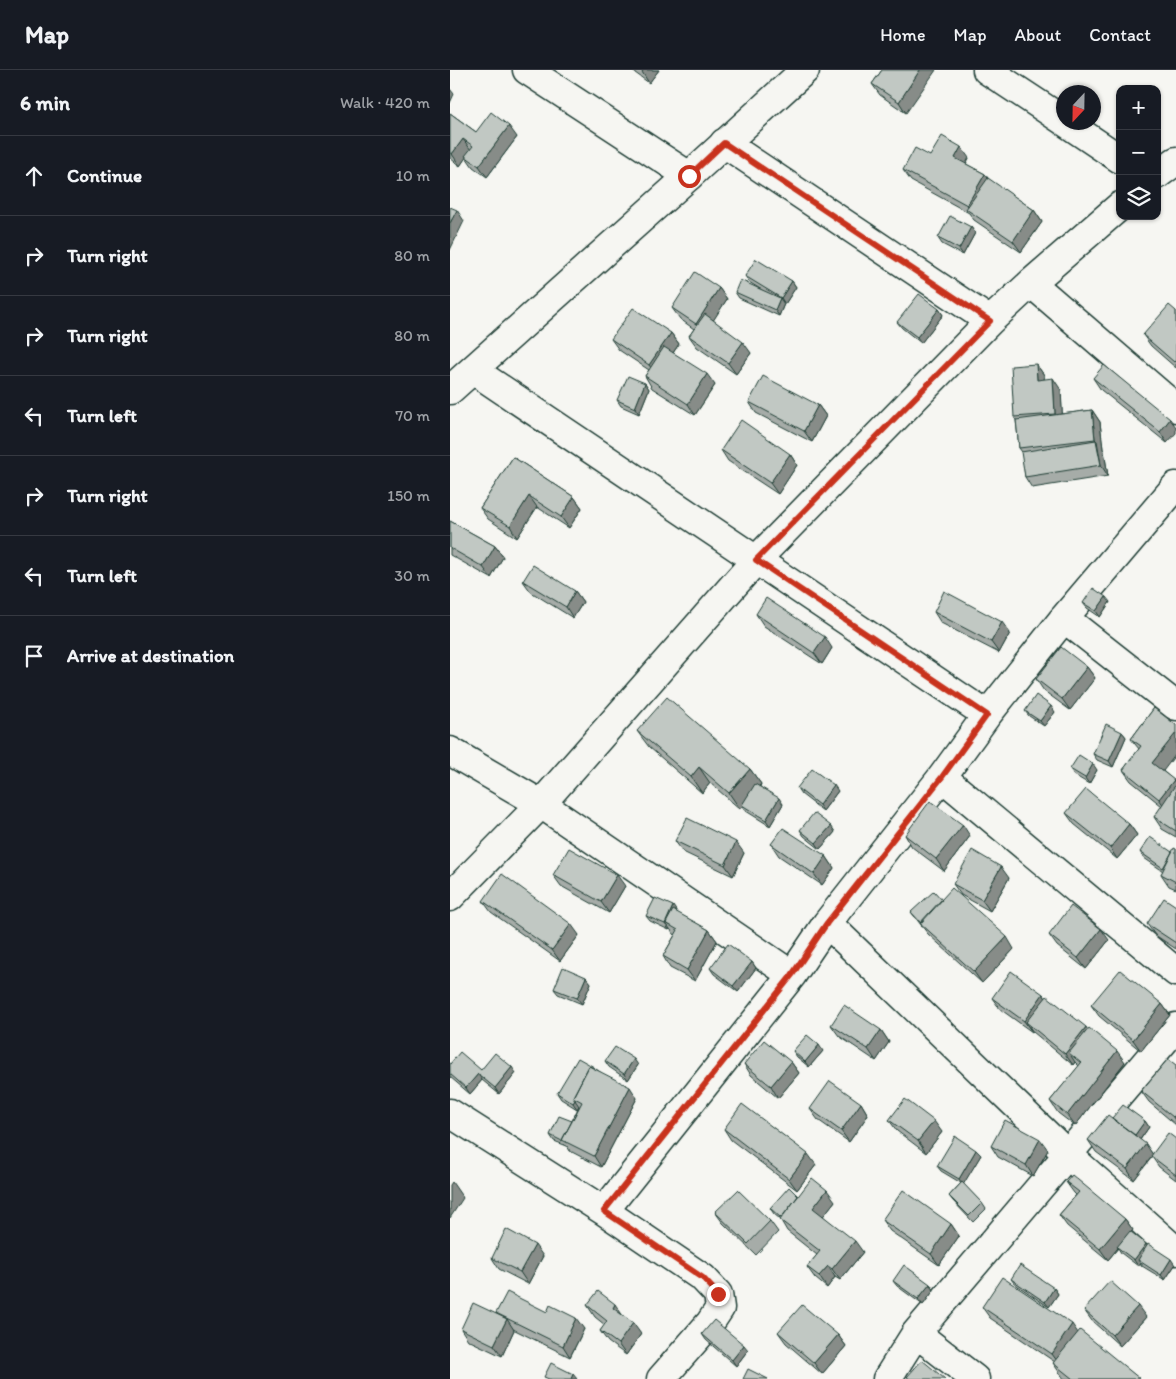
<!DOCTYPE html>
<meta charset="utf-8">
<style>
:root{--surface:#171b24;--page:#20242c;--text:#f1f3f6;--muted:#9ea1a6;--line:#363941}
body{margin:0;font-family:Itim,sans-serif;background:var(--page);color:var(--text)}
.controls{position:absolute;right:15px;top:15px;display:grid;overflow:hidden;border-radius:10px;box-shadow:0 1px 4px #0004}
.controls button{width:45px;height:45px;display:grid;place-items:center;padding:0;border:0;border-bottom:1px solid var(--line);background:var(--surface);color:var(--text);font:25px sans-serif}
.compass{position:absolute;left:606px;top:15px;width:45px;height:45px;border-radius:50%;background:var(--surface);box-shadow:0 1px 4px #0004;rotate:202deg}
.stop{position:absolute;width:15px;height:15px;margin:-11px;border:4px solid #c8321e;border-radius:50%;background:#fff}
.stop.end{background:#c8321e;border-color:#fff;box-shadow:0 1px 5px #0008}
.list{margin:0;padding:0;list-style:none}
h2{display:flex;justify-content:space-between;align-items:center;height:65px;margin:0;padding:0 20px;font-size:21px}
h2 small{font-size:16px;font-weight:400;color:var(--muted)}
.list li{display:grid;grid-template-columns:32px 1fr auto;gap:15px;align-items:center;box-sizing:border-box;height:80px;padding:0 20px;border-top:1px solid var(--line)}
.list b{display:block;font-size:19px;white-space:nowrap}
.list em{font-size:16px;font-style:normal;color:var(--muted)}
.icon{flex:none;width:28px;height:28px;fill:none;stroke:currentColor;stroke-width:2;stroke-linecap:round;stroke-linejoin:round}
.map{position:relative;flex:none;width:726px;height:1309px;overflow:hidden}
header{display:flex;align-items:center;gap:30px;box-sizing:border-box;height:70px;padding:0 25px;background:var(--surface);border-bottom:1px solid var(--line)}
header strong{font-size:24px}
nav{display:flex;gap:28px;margin-inline-start:auto;font-size:18px}
main{display:flex}
aside{flex:1;background:var(--surface)}
.map>svg:first-child{display:block}
.lines{fill:none;stroke-linecap:round;stroke-linejoin:round}
.minor-casing{stroke:#1f3d34;stroke-width:31}
.major-casing{stroke:#1f3d34;stroke-width:31}
.minor{stroke:#f6f6f2;stroke-width:28}
.major{stroke:#f6f6f2;stroke-width:28}
.wall{fill:#a6aca8;stroke:#1f3d34}
.shaded-wall{fill:#878c88;stroke:#1f3d34}
.building{fill:#c1c8c3;stroke:#1f3d34}
.route{stroke:#c8321e;stroke-width:6}
</style>
<header>
<strong>Map</strong>
<nav><a>Home</a><a>Map</a><a>About</a><a>Contact</a></nav>
</header>
<main>
<aside>
<h2>6 min<small>Walk · 420 m</small></h2>
<ul class="list">
<li><svg class="icon" aria-label="ahead" viewBox="0 0 24 24"><path d="M12 20V5M6 11l6-6 6 6"/></svg><div><b>Continue</b></div><em>10 m</em></li>
<li><svg class="icon" aria-label="right" viewBox="0 0 24 24"><path d="M7 20v-9h11M14 6l5 5-5 5"/></svg><div><b>Turn right</b></div><em>80 m</em></li>
<li><svg class="icon" aria-label="right" viewBox="0 0 24 24"><path d="M7 20v-9h11M14 6l5 5-5 5"/></svg><div><b>Turn right</b></div><em>80 m</em></li>
<li><svg class="icon" aria-label="left" viewBox="0 0 24 24"><path d="M17 20v-9H6M10 6l-5 5 5 5"/></svg><div><b>Turn left</b></div><em>70 m</em></li>
<li><svg class="icon" aria-label="right" viewBox="0 0 24 24"><path d="M7 20v-9h11M14 6l5 5-5 5"/></svg><div><b>Turn right</b></div><em>150 m</em></li>
<li><svg class="icon" aria-label="left" viewBox="0 0 24 24"><path d="M17 20v-9H6M10 6l-5 5 5 5"/></svg><div><b>Turn left</b></div><em>30 m</em></li>
<li><svg class="icon" aria-label="arrive" viewBox="0 0 24 24"><path d="M6 21V4h12l-3 4 3 4H6"/></svg><div><b>Arrive at destination</b></div></li>
</ul>
</aside>
<div class="map">
<svg width="726" height="1309" viewBox="0 0 726 1309">
<rect width="100%" height="100%" fill="#f6f6f2"/>
<filter id="ink" filterUnits="userSpaceOnUse"><feTurbulence type="fractalNoise" baseFrequency=".02" numOctaves="2"/><feDisplacementMap in="SourceGraphic" scale="10" xChannelSelector="R" yChannelSelector="G"/><feConvolveMatrix kernelMatrix="1 2 1 2 8 2 1 2 1" color-interpolation-filters="sRGB"/></filter>
<g filter="url(#ink)">
<g class="lines">
<g class="minor-casing">
<path id="minor" d="M77,0L239,106
M537,0L614,51
M615,52L670,89
M274,73L540,251
M707,105L726,91
M581,213L726,338
M23,300L537,645
M614,548L726,636
M0,681L91,734L342,905
M492,707L726,902
M0,827L91,734L306,490L540,251L581,213L670,136
M377,853L617,1084L726,1181
M0,1043L154,1141L253,1208L268,1224L270,1238L260,1253L211,1309
M154,1141L342,905L377,853L492,707L537,645L614,548L726,416
M466,1263L525,1309
M437,1309L466,1263L726,957"/>
</g>
<g class="major-casing">
<path id="major" d="M0,320L239,106L355,0"/>
</g>
<use href="#minor" class="minor"/>
<use href="#major" class="major"/>
</g>
<path class="wall" d="M181,0H209L199,13Z
M432,0L456,43L430,25L422,14Z
M0,43L26,62L67,67L37,107L23,97L16,87L10,96L0,88Z
M480,86L519,88L516,94L535,104L538,109L584,140L592,152L571,182L524,150L519,143L461,111L453,100Z
M521,157L525,163L513,185L492,174L488,168Z
M295,206L342,211L346,217L335,234L333,233L334,234L329,246L289,228L285,222H315L299,212Z
M269,218L277,229L263,250L301,283L286,304L247,277L239,266L244,259L230,249L222,238Z
M489,239L493,245L471,273L452,258L447,252Z
M726,241V298L701,276L693,265Z
M221,263L229,274L223,283L265,315L245,345L202,318L195,306L199,300L169,280L161,269Z
M586,294L594,305V309L611,320L612,344L642,340L650,352L653,379L654,381L658,406L582,418L575,407L572,382L569,378L566,350L564,347Z
M643,308L720,349L717,373L651,320Z
M195,313L199,319L189,344L171,336L167,330Z
M299,332L368,335L376,346L362,372L306,343Z
M271,380L340,384L347,395L328,424L278,391Z
M63,387L124,427L132,438L119,458L87,437L67,468L38,449L30,438Z
M0,451L45,476L53,487L41,508L0,485Z
M73,511L125,521L133,532L123,548L81,522Z
M660,532L650,547L637,538L633,533Z
M484,542L560,563L549,583L491,553Z
M306,544L382,578L372,594L314,556Z
M637,597L645,608L620,640L594,621L586,609Z
M704,638L713,701L726,713V767L712,759L704,747L712,736L681,711L673,700L689,679L681,669Z
M575,641L605,642L594,656L579,646Z
M187,661L300,699L311,714L310,717L333,734L320,756L296,741L292,736L290,739L260,713L252,723L199,677Z
M672,662L676,667L663,697L647,690L643,684Z
M620,699L647,700L639,714L624,705Z
M347,718L388,721L373,741L351,724Z
M616,743L679,754L687,765L667,789L624,754Z
M381,756L385,762L370,779L354,766L350,760Z
M455,765L520,766L494,801L462,777Z
M225,771L294,783L283,806L233,782Z
M321,774L376,786L384,798L372,815L329,786Z
M726,779V819L719,816L711,804L713,801L694,788L690,782H722Z
M103,805L175,816L159,843L111,816Z
M559,808L540,841L511,825L503,814Z
M492,830L564,879L532,913L478,864L461,842Z
M33,831L129,865L110,891L41,842Z
M726,836V879L705,865L697,854Z
M227,842V843L259,860L267,871L245,911L220,898L213,886L225,865L220,859L219,860L200,851L196,846Z
M599,865L659,870L636,899L607,876Z
M302,892L306,898L288,922L264,904L260,898Z
M136,907L141,913L132,934L108,924L104,919Z
M593,924L596,928L638,960L675,992L625,1056L608,1043L600,1031L629,996L625,992L623,995L583,962H582L550,939L542,928Z
M712,934L720,945L691,981L649,946L641,935Z
M381,955L431,960L439,972L426,991L389,966Z
M343,981H373L359,997L347,987Z
M155,991L188,995L178,1010L159,997Z
M341,992L349,1003L328,1028L301,1005L294,994Z
M0,994L31,1000L66,1003L49,1024L32,1010L20,1024L0,1007Z
M726,995V1055L699,1032L691,1021Z
M146,999L187,1028L151,1097L120,1081L117,1076L104,1071L100,1065L122,1051L129,1036L127,1039L111,1029L107,1023Z
M411,1033L418,1045L399,1072L368,1050L360,1039Z
M662,1048L695,1051L699,1057L690,1070L703,1084L726,1069V1110L709,1097L702,1087L684,1110L646,1082L638,1070Z
M439,1050L492,1062L476,1083L447,1061Z
M274,1059L366,1095L347,1120L281,1070Z
M541,1076L598,1080L583,1106L548,1087Z
M531,1085L513,1114L532,1133L536,1139L523,1152L503,1131L499,1126L511,1113L491,1101L487,1096Z
M616,1112L675,1149L683,1160L681,1162L697,1175L725,1195L715,1210L692,1196L690,1193L688,1196L671,1183L668,1178L658,1190L617,1156L609,1145L626,1125L624,1123Z
M348,1126L385,1131L373,1146L413,1182L390,1210L385,1207L377,1218L365,1208L357,1197L367,1185L337,1161L330,1149L324,1144L320,1138Z
M265,1142L320,1151L328,1162L306,1185L273,1153Z
M432,1150L501,1154L509,1166L489,1195L440,1161Z
M93,1186L78,1214L49,1199L42,1188Z
M561,1209L604,1218L608,1224L599,1237L565,1214Z
M443,1211L480,1214L484,1220L473,1235L447,1216Z
M137,1235L173,1246L191,1264L176,1285L158,1272L150,1261L155,1255L145,1247Z
M532,1237L628,1263L690,1309H614L603,1293L605,1292L540,1248Z
M634,1240L696,1247L670,1276L642,1251Z
M97,1242L134,1259L120,1287L63,1259L64,1260L52,1286L18,1270L11,1259L48,1245L46,1243Z
M328,1262L388,1265L396,1276L372,1304L336,1273Z
M252,1264L298,1280L286,1296L256,1270Z"/>
<path class="shaded-wall" d="M193,0H209L199,13L192,2Z
M470,0H486L456,43L449,32Z
M0,19L4,24L0,33Z
M59,56L67,67L37,107L29,96Z
M13,69L21,80L10,96L2,84Z
M511,77L519,88L513,99L505,88Z
M535,104L543,115L523,144L517,135Z
M7,140L14,151L0,180V153Z
M584,140L592,152L571,182L563,171Z
M521,157L525,163L513,185L509,179Z
M342,211L346,217L335,234L331,228Z
M269,218L277,229L254,265L246,254Z
M330,228L334,234L329,246L325,240Z
M489,239L493,245L471,273L467,267Z
M221,263L229,274L207,306L199,295Z
M293,272L301,283L286,304L278,293Z
M586,294L594,305L595,321L587,310Z
M257,304L265,315L245,345L238,334Z
M603,308L611,320L613,355L605,344Z
M195,313L199,319L189,344L185,338Z
M368,335L376,346L362,372L354,361Z
M642,340L650,352L653,379L654,381L658,406L651,395L647,371L645,369Z
M720,349L726,357V363L717,373L710,362Z
M340,384L347,395L328,424L320,413Z
M79,426L87,437L67,468L60,456Z
M124,427L132,438L119,458L111,447Z
M45,476L53,487L41,508L33,497Z
M125,521L133,532L123,548L116,537Z
M656,527L660,532L650,547L646,541Z
M552,552L560,563L549,583L541,572Z
M375,567L382,578L372,594L364,583Z
M637,597L645,608L620,640L612,629Z
M601,636L605,642L594,656L590,651Z
M672,662L676,667L663,697L659,691Z
M726,663V684L710,705L702,693Z
M643,694L647,700L639,714L635,708Z
M249,697L260,713L252,723L241,707Z
M300,699L311,714L290,739L279,723Z
M724,710L726,713V728L717,740L709,729Z
M384,715L388,721L373,741L369,735Z
M329,728L333,734L320,756L316,750Z
M679,754L687,765L667,789L660,778Z
M513,755L520,766L494,801L486,789Z
M381,756L385,762L370,779L366,773Z
M286,772L294,783L283,806L275,795Z
M376,786L384,798L372,815L364,804Z
M551,797L559,808L540,841L532,830Z
M167,805L175,816L159,843L151,832Z
M223,836L227,842L221,856L216,853L220,859L219,860L215,854Z
M121,854L129,865L110,891L102,880Z
M651,859L659,870L636,899L628,888Z
M259,860L267,871L245,911L237,900Z
M557,867L564,879L532,913L524,902Z
M302,892L306,898L288,922L283,916Z
M136,907L141,913L132,934L127,928Z
M593,924L601,936L576,952L583,962H582L574,951Z
M712,934L720,945L691,981L683,970Z
M636,957L644,969L619,983L625,992L623,995L615,984Z
M431,960L439,972L426,991L418,979Z
M369,975L373,981L359,997L355,992Z
M667,981L675,992L625,1056L617,1045Z
M184,989L188,995L178,1010L174,1004Z
M341,992L349,1003L328,1028L321,1016Z
M62,997L66,1003L49,1024L45,1018Z
M28,1004L32,1010L20,1024L16,1018Z
M180,1017L187,1028L151,1097L144,1086Z
M125,1030L129,1036L127,1039L123,1033Z
M411,1033L418,1045L399,1072L391,1061Z
M726,1044V1052L723,1047Z
M484,1051L492,1062L476,1083L468,1071Z
M695,1051L699,1057L689,1071L685,1065Z
M590,1069L598,1080L583,1106L576,1095Z
M696,1074L703,1085L684,1110L677,1099Z
M526,1080L531,1085L513,1115L509,1109Z
M358,1084L366,1095L347,1120L339,1109Z
M2,1112L13,1128L0,1148V1115Z
M377,1120L385,1131L371,1149L363,1138Z
M675,1149L683,1160L658,1190L650,1179Z
M501,1154L509,1166L489,1195L481,1184Z
M405,1171L413,1182L390,1210L382,1199Z
M696,1174L700,1179L688,1190L690,1193L688,1196L684,1190Z
M85,1175L93,1186L78,1214L70,1202Z
M721,1189L725,1195L715,1210L711,1205Z
M378,1196L385,1207L377,1218L369,1206Z
M480,1214L484,1220L473,1235L468,1229Z
M604,1218L608,1224L599,1237L595,1232Z
M165,1234L173,1246L163,1238Z
M688,1236L696,1247L670,1276L662,1265Z
M126,1248L134,1259L120,1287L113,1276Z
M57,1249L64,1260L52,1286L44,1275Z
M183,1253L191,1264L176,1285L168,1274Z
M622,1254L630,1266L610,1295L602,1284Z
M388,1265L396,1276L372,1304L364,1293Z
M294,1275L298,1280L286,1296L282,1290Z
M123,1304L127,1309H121Z"/>
<path class="building" d="M432,0H470L449,32L422,14Z
M41,42L59,56L29,96L15,86L23,76L13,69L2,84L0,83V43L26,62Z
M492,66L511,77L505,88L535,104L517,135L453,100L465,78L480,86Z
M538,108L584,140L563,171L516,139Z
M0,137L7,140L0,153Z
M500,146L521,157L509,179L488,168Z
M306,189L342,211L331,228L295,206Z
M245,202L269,218L246,254L222,238Z
M290,210L330,228L325,240L285,222Z
M469,224L489,239L467,267L447,252Z
M719,235L726,241V290L724,292L693,265Z
M183,238L221,263L199,295L161,269Z
M255,244L293,272L278,293L239,266Z
M214,277L257,304L238,334L195,306Z
M586,294L587,310L603,308L605,344L564,347L561,296Z
M654,295L720,349L710,362L643,308Z
M178,306L195,313L185,338L167,330Z
M313,306L368,335L354,361L299,332Z
M642,340L645,369L569,378L566,350Z
M291,350L340,384L320,413L271,380Z
M646,370L651,395L575,407L571,382Z
M63,387L124,427L111,447L79,426L60,456L30,438Z
M0,451L45,476L33,497L0,478Z
M83,495L125,521L116,537L73,511Z
M643,518L656,527L646,541L633,533Z
M494,521L552,552L541,572L484,542Z
M316,528L375,567L364,583L306,544Z
M611,577L637,597L612,629L586,609Z
M586,625L601,636L590,651L575,641Z
M217,627L300,699L279,723L249,697L241,707L187,661Z
M704,638L726,655V663L702,693L724,710L709,729L673,700L691,676L681,669Z
M656,654L672,662L659,691L643,684Z
M629,685L643,694L635,708L620,699Z
M362,699L384,715L369,735L347,718Z
M305,714L329,728L316,750L292,735Z
M726,714V761L704,747Z
M636,719L679,754L660,778L616,743Z
M480,731L513,755L486,789L455,765Z
M364,743L381,756L366,773L350,760Z
M237,748L286,772L275,795L225,771Z
M333,758L376,786L364,804L321,774Z
M700,767L722,782L713,798L690,782Z
M119,778L167,805L151,832L103,805Z
M724,778L726,779V812L711,804Z
M522,780L551,797L532,830L503,814Z
M52,804L121,854L102,880L33,831Z
M502,818L557,867L524,902L470,853Z
M484,821L492,830L471,853L461,842Z
M205,828L223,836L215,854L196,846Z
M714,828L726,836V873L697,854Z
M621,836L651,859L628,888L599,865Z
M223,840L259,860L237,900L213,886L228,860L216,853Z
M278,874L302,892L283,916L260,898Z
M113,897L136,907L127,928L104,919Z
M670,900L712,934L683,970L641,935Z
M561,901L593,924L574,951L542,928Z
M597,926L636,957L615,984L576,952Z
M394,935L431,960L418,979L381,955Z
M639,958L667,981L617,1045L600,1031L631,993L619,983Z
M357,965L369,975L355,992L343,981Z
M314,970L341,992L321,1016L294,994Z
M165,977L184,989L174,1004L155,991Z
M10,982L31,1000L45,983L62,997L45,1018L28,1004L16,1018L0,1004V994Z
M128,988L144,997V998L139,996L123,1027L125,1030L123,1033L107,1023Z
M718,989L726,995V1044L723,1047L691,1021Z
M139,996L180,1017L144,1086L112,1070L132,1032L123,1027Z
M380,1011L411,1033L391,1061L360,1039Z
M455,1029L484,1051L468,1071L439,1050Z
M292,1034L358,1084L339,1109L274,1059Z
M673,1035L695,1051L685,1065L662,1048Z
M658,1045L696,1074L677,1099L638,1070Z
M109,1046L122,1051L112,1070V1071L100,1065Z
M555,1050L590,1069L576,1095L541,1076Z
M718,1063L726,1069V1105L701,1086Z
M505,1066L526,1080L509,1109L487,1096Z
M622,1105L675,1149L650,1179L609,1145L629,1122L616,1112Z
M362,1108L377,1120L363,1138L405,1171L382,1199L378,1196L369,1206L357,1197L370,1181L330,1150Z
M512,1112L532,1133L519,1146L499,1126Z
M339,1117L348,1126L331,1148L320,1138Z
M288,1120L320,1151L298,1174L265,1142Z
M453,1120L501,1154L481,1184L432,1150Z
M56,1159L85,1175L70,1202L42,1188Z
M680,1161L696,1174L684,1190L667,1177Z
M698,1174L721,1189L711,1205L688,1190Z
M454,1195L480,1214L468,1229L443,1211Z
M570,1195L604,1218L595,1232L561,1209Z
M552,1207L622,1254L602,1284L532,1237Z
M660,1211L688,1236L662,1265L634,1240Z
M148,1221L165,1234L163,1238L183,1253L168,1274L150,1261L157,1251L137,1235Z
M57,1222L97,1242L100,1235L126,1248L113,1276L46,1243Z
M23,1233L57,1249L44,1275L11,1259Z
M352,1235L388,1265L364,1293L328,1262Z
M264,1250L294,1275L282,1290L252,1264Z
M630,1260L690,1309H623L603,1293Z
M472,1290L495,1309H460L457,1307Z
M101,1293L123,1304L121,1309H99L94,1307Z
M298,1299L318,1309H293Z"/>
</g>
<g class="lines" filter="url(#ink)">
<path class="route" d="M239,106L274,73L540,251L306,490L537,645L492,707L377,853L342,905L154,1141L253,1208L268,1224"/>
</g>
</svg>
<div class="controls">
<button>+</button>
<button>−</button>
<button><svg class="icon" aria-label="layers" viewBox="0 0 24 24"><path d="M12 4l9 5-9 5-9-5zM3 14l9 5 9-5"/></svg></button>
</div>
<svg class="compass" viewBox="-18 -18 36 36"><path d="M0-13l5 13h-10z" fill="#e53935"/><path d="M0 13l5-13h-10z" fill="#9ea1a6"/></svg>
<div class="stop" style="left:239px;top:106px"></div>
<div class="stop end" style="left:268px;top:1224px"></div>
</div>
</main>
